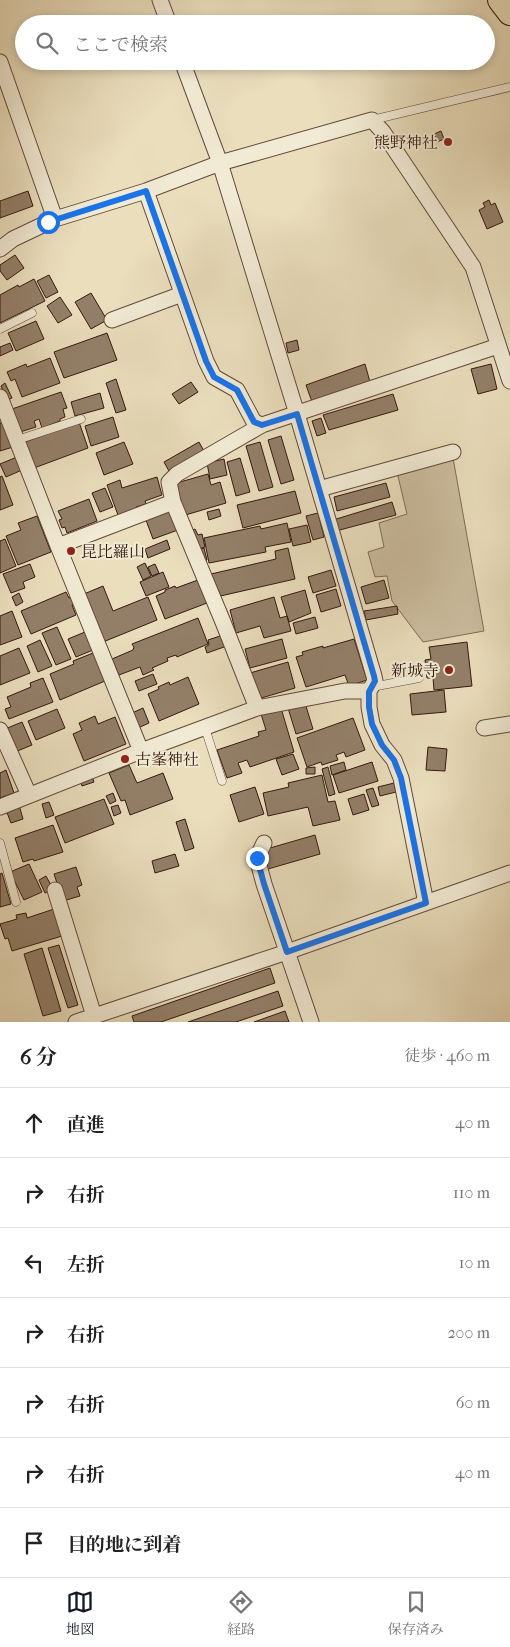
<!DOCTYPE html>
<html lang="ja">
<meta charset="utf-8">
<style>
:root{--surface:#fff;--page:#f6f6f6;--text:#222;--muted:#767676;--line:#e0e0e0;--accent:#111827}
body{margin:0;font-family:"IM FELL French Canon","Noto Serif JP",serif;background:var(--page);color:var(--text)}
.stop{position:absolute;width:15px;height:15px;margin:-11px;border:4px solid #1a73e8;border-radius:50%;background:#fff}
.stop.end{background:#1a73e8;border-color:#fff;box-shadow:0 1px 5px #0008}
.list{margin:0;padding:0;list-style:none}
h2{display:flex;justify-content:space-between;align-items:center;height:65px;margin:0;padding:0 20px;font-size:21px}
h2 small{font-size:16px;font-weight:400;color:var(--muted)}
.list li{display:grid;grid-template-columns:32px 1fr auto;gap:15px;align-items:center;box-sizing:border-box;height:70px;padding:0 20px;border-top:1px solid var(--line)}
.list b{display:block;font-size:19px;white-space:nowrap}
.list em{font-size:16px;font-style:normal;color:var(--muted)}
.icon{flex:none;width:28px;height:28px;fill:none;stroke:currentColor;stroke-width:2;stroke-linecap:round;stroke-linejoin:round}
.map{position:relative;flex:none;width:510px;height:1022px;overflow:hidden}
.search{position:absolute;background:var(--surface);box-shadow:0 2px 8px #0003;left:15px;right:15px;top:15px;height:55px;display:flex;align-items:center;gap:12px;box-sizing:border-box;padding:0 18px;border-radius:28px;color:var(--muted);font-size:19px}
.sheet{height:555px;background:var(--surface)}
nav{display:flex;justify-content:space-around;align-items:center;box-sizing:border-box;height:70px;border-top:1px solid var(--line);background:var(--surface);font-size:14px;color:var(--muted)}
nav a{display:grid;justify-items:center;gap:2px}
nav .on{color:var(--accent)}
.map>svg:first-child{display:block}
.green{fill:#cbbd9f;stroke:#806b56}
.building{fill:#937f69;stroke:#35190e}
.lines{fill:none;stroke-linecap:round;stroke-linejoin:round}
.service-casing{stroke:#624a3a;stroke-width:9}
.minor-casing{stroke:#624a3a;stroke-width:17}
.trunk-casing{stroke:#35190e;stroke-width:26}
.service{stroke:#f1ead4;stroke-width:8}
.minor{stroke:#f1ead4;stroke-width:15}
.trunk{stroke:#eadebd;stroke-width:24}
.route{stroke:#1a73e8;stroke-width:6}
.poi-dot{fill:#8f2418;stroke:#f1ead4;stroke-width:2}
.labels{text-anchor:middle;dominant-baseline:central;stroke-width:4;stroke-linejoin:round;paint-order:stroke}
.poi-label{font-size:16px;fill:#35190e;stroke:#f1ead4;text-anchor:end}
</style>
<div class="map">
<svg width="510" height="1022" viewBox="0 0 510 1022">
<rect width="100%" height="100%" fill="#eadebd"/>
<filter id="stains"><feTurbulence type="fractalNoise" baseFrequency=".004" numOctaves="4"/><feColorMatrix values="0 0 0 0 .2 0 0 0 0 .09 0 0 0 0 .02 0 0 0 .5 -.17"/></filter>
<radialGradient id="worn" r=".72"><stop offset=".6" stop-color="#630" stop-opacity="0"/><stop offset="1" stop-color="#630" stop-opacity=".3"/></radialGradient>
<path class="green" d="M453,458L484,631L423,642L392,601L387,576L375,577L368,552L384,547L379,523L407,514L397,472Z"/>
<path class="building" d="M441,131L444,139L437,142L434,134Z
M28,191L33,206L0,218V201Z
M489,200L491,205L495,203L503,222L487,229L479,210L485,207L483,203Z
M15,255L24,268L7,280L0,271V265Z
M49,275L58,292L46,298L37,281Z
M34,279L45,301L0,323V295L18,285L19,287Z
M91,293L107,320L91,329L75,302Z
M60,297L72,315L58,323L47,306Z
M36,321L44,339L16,351L8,333Z
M107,333L117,360L64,378L54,352Z
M297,340L299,350L288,353L286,343Z
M10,343L13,350L0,356V347Z
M50,358L60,383L22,397L15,379L11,381L7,372L26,364L27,367Z
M365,364L370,382L312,402L306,385Z
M491,364L497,389L478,394L471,369Z
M116,379L126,410L116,413L106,383Z
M191,382L198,392L179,404L172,394Z
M5,383L12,398L7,400L1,386Z
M61,392L67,408L63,409L65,417L60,419V421L42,428L39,419L34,421L36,427L20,432L12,409Z
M100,393L104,408L75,416L71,402Z
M393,394L398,410L329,430L323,415Z
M113,417L119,437L91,446L85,426Z
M321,418L326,433L317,436L312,421Z
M6,422L13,447L0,451V423Z
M79,422L88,448L34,468L25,442Z
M281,436L294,480L281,484L268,440Z
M124,442L133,464L104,475L96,453Z
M199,442L205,453L170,473L164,462Z
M260,442L273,487L259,491L246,446Z
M17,457L22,470L6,477L0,464Z
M240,458L250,492L236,496L227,462Z
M224,459L227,475L210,479L207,463Z
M208,474L211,485L220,482L226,503L182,516L173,484Z
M2,476L13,505L0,510V477Z
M157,477L162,495L145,501L146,504L136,507L137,511L127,512L118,515L107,485L120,480L122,488Z
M386,483L390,497L337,511L334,497Z
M105,488L113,507L100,512L92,493Z
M295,491L301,513L243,528L237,505Z
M89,499L97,521L67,533L65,527L62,528L59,520L62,519L58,511Z
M392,502L396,515L336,531L333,520Z
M219,509L221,516L209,520L207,512Z
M171,511L178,530L153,539L146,520Z
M318,513L324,537L313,540L306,516Z
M37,516L51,552L18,565L6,536L21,530L18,523Z
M287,523L291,542L265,547L266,552L209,563L204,538L260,526L261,529Z
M307,525L311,542L293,546L289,529Z
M195,529L198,535L202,534L205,547L196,550L189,532Z
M5,539L16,566L0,573V541Z
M167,540L170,549L148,558L145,549Z
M204,548L207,560L205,561L199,550Z
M288,548L295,579L216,597L211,574L276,559L275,551Z
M145,563L151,576L143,580L137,567Z
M30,564L35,577L23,582L25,588L11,593L3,574Z
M155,564L159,573L152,576L148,567Z
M331,570L336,586L313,593L308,577Z
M163,572L169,587L146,596L140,582Z
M198,580L207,603L165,619L156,596L165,592V590L175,586L176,588Z
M384,580L389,598L366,604L361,587Z
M103,586L113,611L148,597L157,620L103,642L84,594Z
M336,589L341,606L321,612L316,595Z
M305,590L311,613L289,622L281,597Z
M66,592L69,598L73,596L76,604L72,605L76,615L31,634L21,611Z
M19,593L23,602L16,606L12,597Z
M274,597L280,618L287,616L291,631L264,638L260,626L236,633L230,610Z
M397,606L398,614L366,620L364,611Z
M12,611L22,637L0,645V616Z
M315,617L318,628L296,634L293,623Z
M198,618L208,644L177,657L176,655L167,658L168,661L152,668L154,670L143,675L140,667L119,675L112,659L133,650L134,647L132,644Z
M57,627L71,659L56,665L42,633Z
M85,632L93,650L76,657L68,639Z
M223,635L227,646L207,653L205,647L209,645L208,640Z
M282,639L287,658L250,668L245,649Z
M354,639L367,680L349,686L345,675L306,687L296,657L303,655L302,652L323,646V648Z
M40,640L52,666L38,672L27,646Z
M467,642L472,686L434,690L433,678H427L425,660L431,659L429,647Z
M19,648L30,673L0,685V656Z
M93,653L105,681L60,700L50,674L74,664L73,661Z
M288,662L295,688L258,699L250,673Z
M153,674L157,684L139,691L135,681Z
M188,677L199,704L159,721L148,694L159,689L158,687L169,682L170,685Z
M43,678L53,702L9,719L5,709L11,707L7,697L31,687L30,683Z
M444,690L446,712L412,715L410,694Z
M305,703L313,729L296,734L288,708Z
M143,708L149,723L138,728L132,713Z
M281,708L294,752L250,767L247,760L238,763L242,773L227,778L217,750L259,736L258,732L266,730L261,714Z
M57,709L65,728L36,740L28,721Z
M95,716L98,724L115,717L126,744L84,761L73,734L82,730L79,723Z
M353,718L365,750L346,757L344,752L336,755L338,760L322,765L321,762L307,767L297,738Z
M22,722L32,745L15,752L5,729Z
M428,747L447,749L445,771L426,770Z
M159,749L162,757L154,761L150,752Z
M293,754L299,769L282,775L276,759Z
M344,762L346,770L332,775L330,766Z
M372,762L378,781L339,793L333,775Z
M129,765L137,783L163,773L173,799L130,815L125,800L121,801L109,773Z
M315,767V774H306V768Z
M328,767L335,794L329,796L322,769Z
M6,770L14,793L0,798V773Z
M322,775L328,802L335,801L340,820L313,826L308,807L268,816L263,793L289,787L288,783Z
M92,776L94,782L82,786L80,780Z
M394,783L396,792L380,796L378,787Z
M255,787L264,814L239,822L230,795Z
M373,788L379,805L372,807L366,790Z
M113,793L116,801L110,804L106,796Z
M364,794L369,810L353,815L348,799Z
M104,799L114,824L65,843L55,817Z
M49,802L54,815L46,818L42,804Z
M19,805L23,819L11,823L6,810Z
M118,805L121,813L114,816L111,807Z
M185,819L194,848L185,851L176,822Z
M53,825L63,852L34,861L33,859L23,862L15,838Z
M315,835L320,854L268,869L263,850Z
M175,854L179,866L155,873L152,861Z
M29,864L42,892L24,900L10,872Z
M76,867L82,885L77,887L80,896L63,901L54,874Z
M2,873L11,904L0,907V874Z
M46,876L53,889L45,893L39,880Z
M54,909L62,936L12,951L8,938L5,939L0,924L17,919L16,915L26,913L27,918Z
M59,945L78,1005L68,1008L48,948Z
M42,948L61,1011L43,1016L24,954Z
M270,968L275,983L161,1022H134L132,1016Z
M278,991L283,1006L236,1022H188Z
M285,1011L289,1022H254Z"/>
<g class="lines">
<g class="service-casing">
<path id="service" d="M372,120L510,87
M0,329L32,313
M17,440L81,419
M372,687L419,678
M205,728L222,781
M0,843L16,902"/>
</g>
<g class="minor-casing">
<path id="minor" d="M160,0L169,24
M182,61L220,163L297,414L374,676L375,681L369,691V707L372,724L382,745L394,760L401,778L426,903
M0,62L55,219
M146,191L206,361L214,377L237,390L254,422L262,425L498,346
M0,249L13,239L55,219L146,191L220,163L372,120L383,132L473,267L510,381
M112,320L182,294
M0,397L58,546L141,751
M319,489L453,452
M58,546L173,502
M257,708L223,622L173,502L169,482L177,474L262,425
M484,728L510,724
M0,730L29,795
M0,807L141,751L257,708L345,691H369
M264,843L257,858L264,884L311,1022
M55,890L94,1016
M76,1022L287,952L510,873"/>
</g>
<g class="trunk-casing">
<path id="trunk" d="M500,0L510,13"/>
</g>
<use href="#service" class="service"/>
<use href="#minor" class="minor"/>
<use href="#trunk" class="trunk"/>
</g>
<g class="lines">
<path class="route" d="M48,222L146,191L206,361L214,377L237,390L254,422L262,425L297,414L374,676L375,681L369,692V707L372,724L382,745L394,760L401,778L426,903L287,952L264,884L257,858"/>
</g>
<g class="poi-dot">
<circle cx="448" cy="142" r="5"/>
<circle cx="71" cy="551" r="5"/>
<circle cx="449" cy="670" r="5"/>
<circle cx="125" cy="759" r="5"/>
</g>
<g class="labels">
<g class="poi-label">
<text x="438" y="142">熊野神社</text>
<text x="81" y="551" text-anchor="start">昆比羅山</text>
<text x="439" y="670">新城寺</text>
<text x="135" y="759" text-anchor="start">古峯神社</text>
</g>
</g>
<rect width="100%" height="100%" filter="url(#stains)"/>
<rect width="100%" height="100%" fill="url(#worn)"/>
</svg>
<div class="stop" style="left:48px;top:222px"></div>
<div class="stop end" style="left:257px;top:858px"></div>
<div class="search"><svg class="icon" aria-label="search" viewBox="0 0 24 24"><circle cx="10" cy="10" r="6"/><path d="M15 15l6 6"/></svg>ここで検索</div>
</div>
<section class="sheet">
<h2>6 分<small>徒歩 · 460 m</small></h2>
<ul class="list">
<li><svg class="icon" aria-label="ahead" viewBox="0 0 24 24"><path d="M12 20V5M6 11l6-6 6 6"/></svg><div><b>直進</b></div><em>40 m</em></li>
<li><svg class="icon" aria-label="right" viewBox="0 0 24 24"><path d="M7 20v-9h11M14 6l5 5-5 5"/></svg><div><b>右折</b></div><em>110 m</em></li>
<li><svg class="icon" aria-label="left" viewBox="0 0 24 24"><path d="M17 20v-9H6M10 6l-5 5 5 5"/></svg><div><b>左折</b></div><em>10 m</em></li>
<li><svg class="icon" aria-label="right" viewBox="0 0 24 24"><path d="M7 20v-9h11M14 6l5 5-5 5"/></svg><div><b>右折</b></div><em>200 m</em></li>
<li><svg class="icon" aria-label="right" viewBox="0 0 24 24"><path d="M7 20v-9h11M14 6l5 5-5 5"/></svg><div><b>右折</b></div><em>60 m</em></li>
<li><svg class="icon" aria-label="right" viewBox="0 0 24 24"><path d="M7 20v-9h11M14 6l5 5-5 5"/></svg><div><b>右折</b></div><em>40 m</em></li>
<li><svg class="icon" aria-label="arrive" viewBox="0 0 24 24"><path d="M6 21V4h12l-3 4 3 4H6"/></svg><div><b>目的地に到着</b></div></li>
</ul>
</section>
<nav>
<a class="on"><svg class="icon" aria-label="map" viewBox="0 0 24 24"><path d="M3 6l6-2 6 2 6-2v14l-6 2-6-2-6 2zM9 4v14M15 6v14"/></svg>地図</a>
<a><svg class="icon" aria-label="directions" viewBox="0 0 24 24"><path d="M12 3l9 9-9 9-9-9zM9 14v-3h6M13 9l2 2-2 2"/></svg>経路</a>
<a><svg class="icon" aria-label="saved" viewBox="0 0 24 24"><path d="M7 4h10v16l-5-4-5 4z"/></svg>保存済み</a>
</nav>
